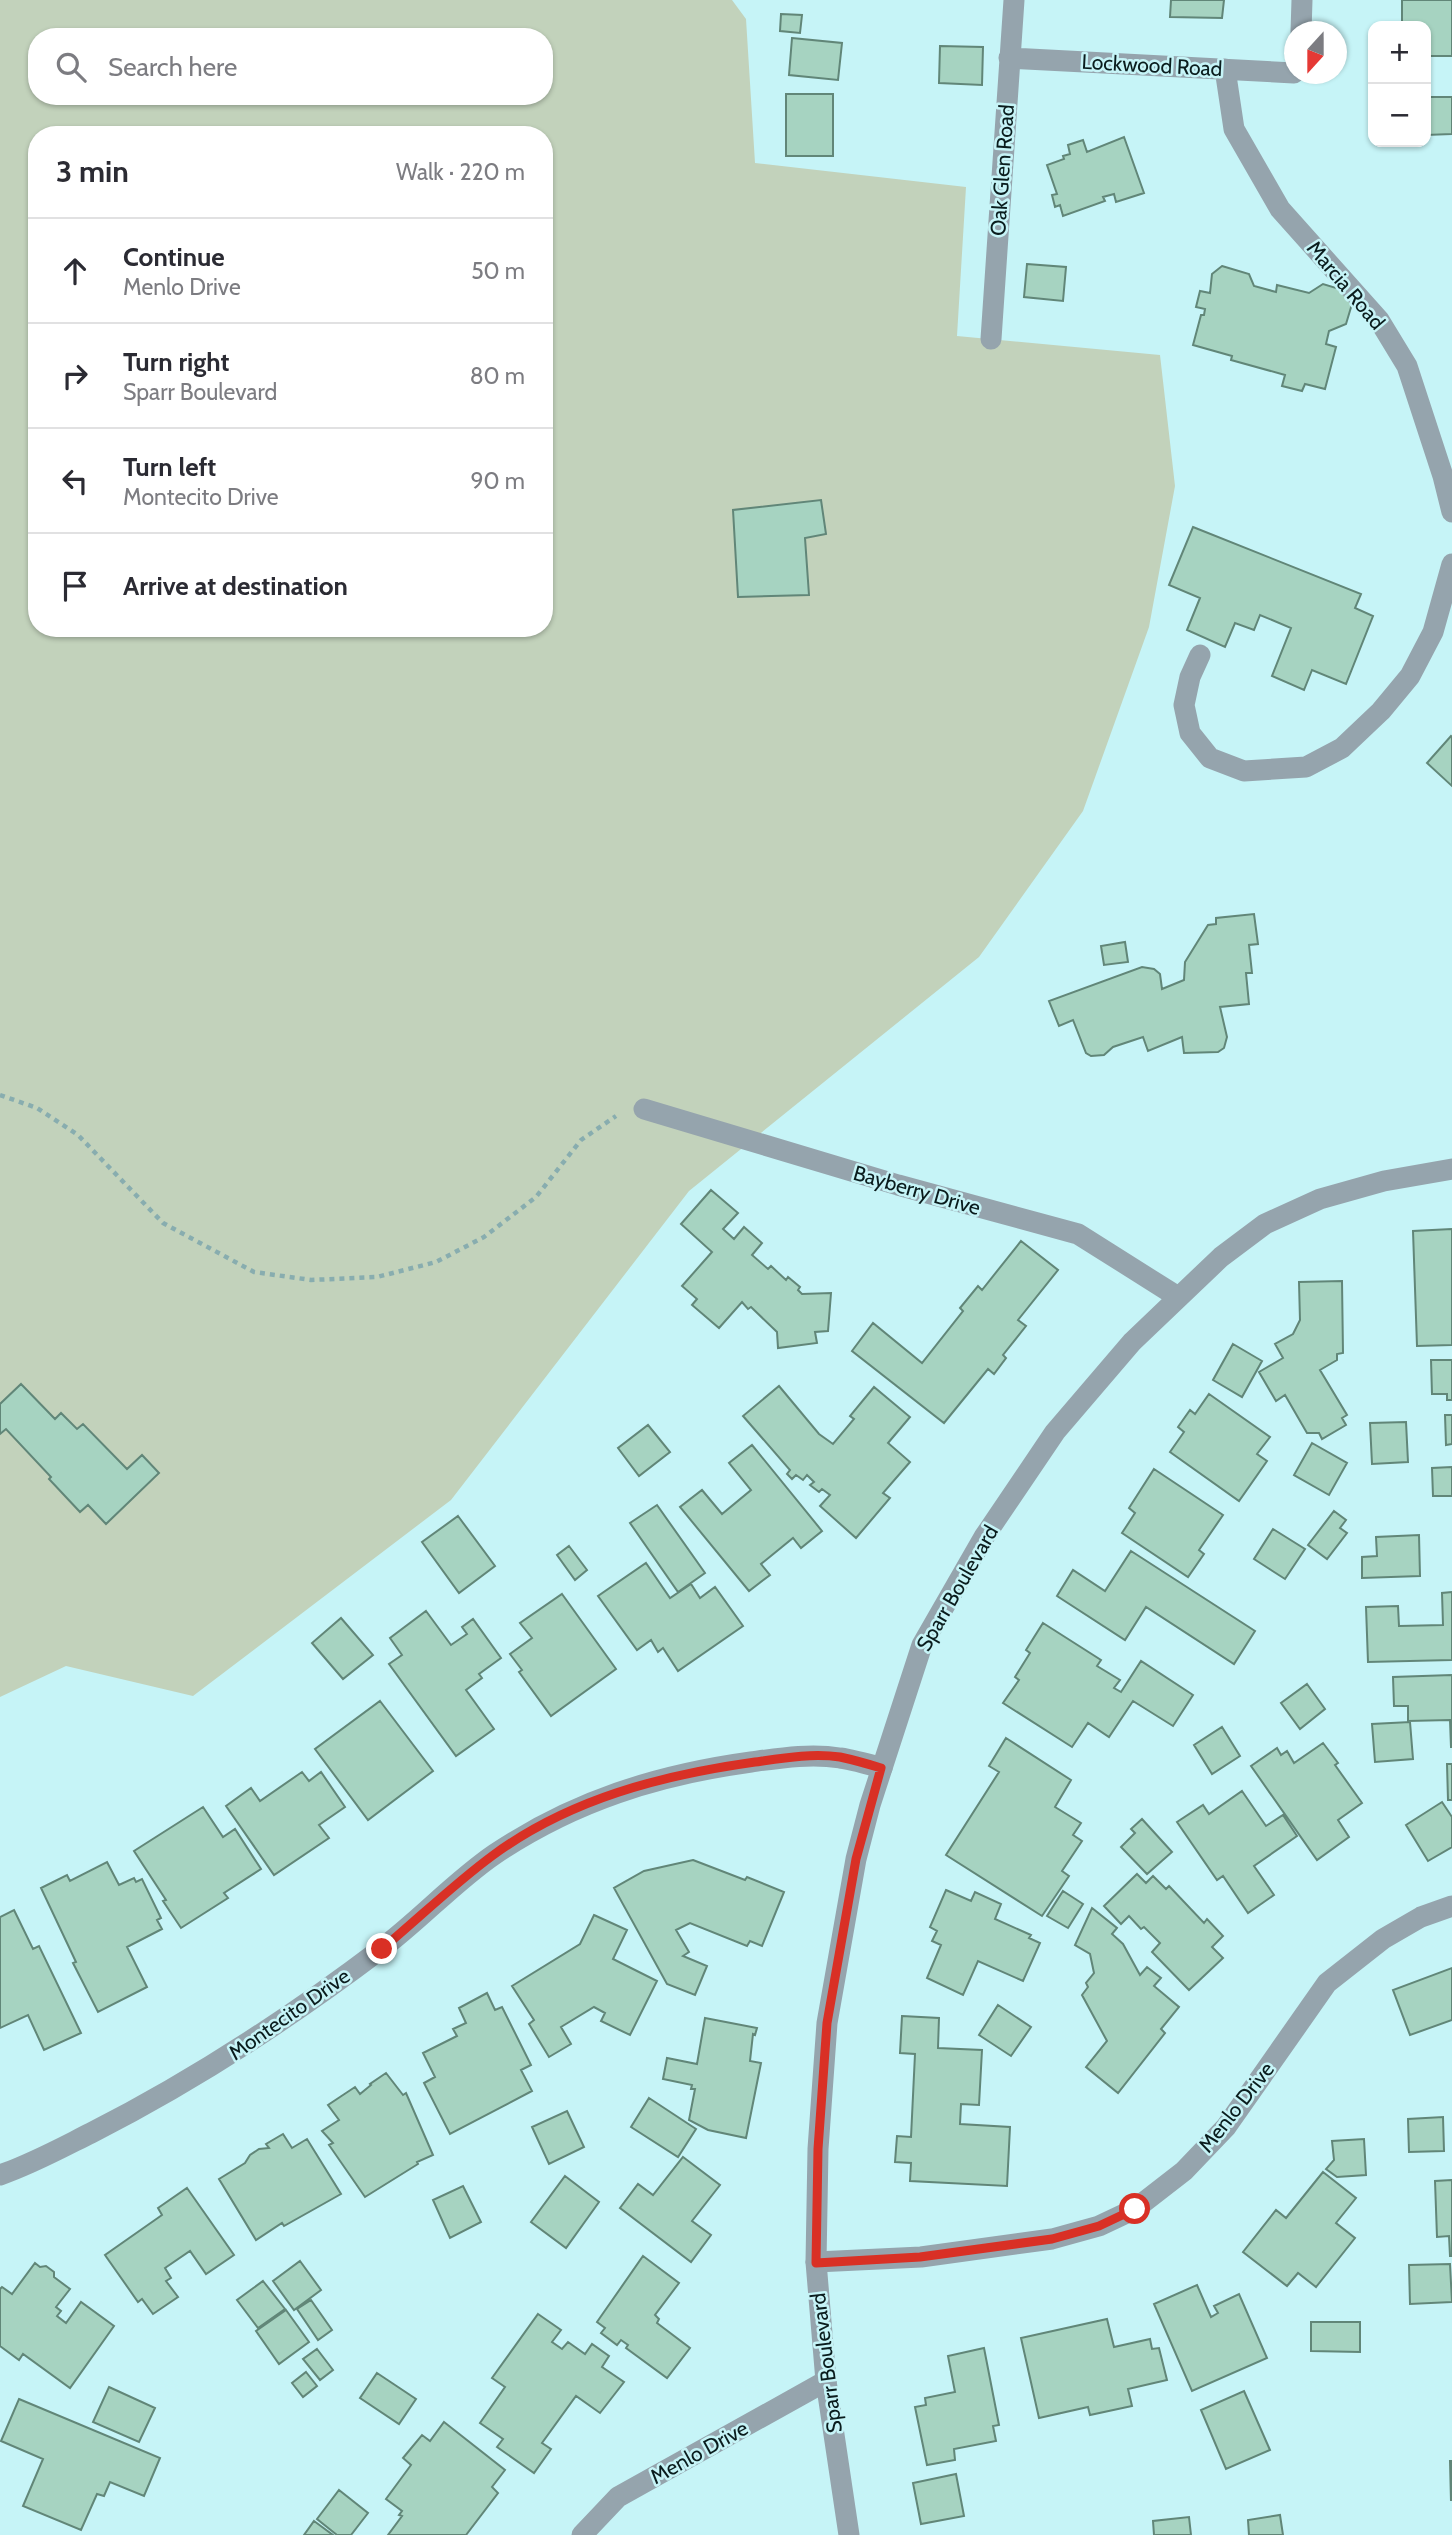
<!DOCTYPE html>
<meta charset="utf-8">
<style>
:root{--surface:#fff;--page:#f7f7f7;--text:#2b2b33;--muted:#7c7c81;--line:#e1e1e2}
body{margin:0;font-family:Cabin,sans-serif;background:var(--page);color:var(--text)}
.controls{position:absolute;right:21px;top:21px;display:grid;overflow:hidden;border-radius:14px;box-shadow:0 2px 5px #0004}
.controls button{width:63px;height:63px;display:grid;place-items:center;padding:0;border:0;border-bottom:2px solid var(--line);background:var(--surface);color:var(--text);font:35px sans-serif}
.compass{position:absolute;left:1284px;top:21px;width:63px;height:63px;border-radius:50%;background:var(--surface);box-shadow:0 2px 5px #0004;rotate:201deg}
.stop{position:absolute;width:21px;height:21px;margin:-16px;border:5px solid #d93025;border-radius:50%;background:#fff}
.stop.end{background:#d93025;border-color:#fff;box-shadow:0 2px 7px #0008}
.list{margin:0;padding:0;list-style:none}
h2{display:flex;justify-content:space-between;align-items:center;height:91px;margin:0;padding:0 28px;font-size:30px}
h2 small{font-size:23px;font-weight:400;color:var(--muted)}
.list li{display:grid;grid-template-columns:46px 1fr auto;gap:21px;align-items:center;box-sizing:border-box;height:105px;padding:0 28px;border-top:2px solid var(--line)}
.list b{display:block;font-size:26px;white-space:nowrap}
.list p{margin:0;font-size:23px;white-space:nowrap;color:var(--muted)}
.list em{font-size:23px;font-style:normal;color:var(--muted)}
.icon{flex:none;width:38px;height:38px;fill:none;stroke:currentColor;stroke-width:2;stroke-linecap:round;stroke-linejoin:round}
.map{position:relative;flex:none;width:1452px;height:2535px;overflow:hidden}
.search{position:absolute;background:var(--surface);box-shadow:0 2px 5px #0004;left:28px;top:28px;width:525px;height:77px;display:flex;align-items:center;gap:18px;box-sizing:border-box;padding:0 24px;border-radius:28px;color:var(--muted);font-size:26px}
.panel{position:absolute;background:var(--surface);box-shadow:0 2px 5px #0004;left:28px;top:126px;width:525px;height:511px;border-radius:28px}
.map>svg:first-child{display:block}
.green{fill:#c2d2bb;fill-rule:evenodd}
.building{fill:#a6d3c1;stroke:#618678;stroke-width:2}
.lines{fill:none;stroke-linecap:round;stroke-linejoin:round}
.path{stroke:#88adaf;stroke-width:4.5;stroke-dasharray:5 5;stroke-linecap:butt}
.minor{stroke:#95a4ad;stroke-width:21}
.tertiary{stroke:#95a4ad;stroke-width:21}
.route{stroke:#d93025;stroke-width:9}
.labels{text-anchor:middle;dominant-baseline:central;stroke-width:5;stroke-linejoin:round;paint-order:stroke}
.street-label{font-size:21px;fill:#0a1c1d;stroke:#c6f4f7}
</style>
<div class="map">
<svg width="1452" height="2535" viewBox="0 0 1452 2535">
<rect width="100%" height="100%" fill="#c6f4f7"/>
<path class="green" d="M0,0H732L746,19L755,163L966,187L957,336L1160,355L1175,486L1149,627L1083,811L979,957L689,1191L451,1500L193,1696L66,1666L0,1697ZM37,37H544V96H37ZM37,135H544V628H37Z"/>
<path class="building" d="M1171,0H1224L1222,18L1170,17Z
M1402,0H1452V56H1426V26H1402Z
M781,14L802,15L800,33L780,31Z
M792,38L842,43L838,80L789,75Z
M940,46L983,47L982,85L939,83Z
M786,94H833V156H786Z
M1426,97H1452V134L1426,135Z
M1124,137L1144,193L1116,202L1114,194L1103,197L1105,201L1063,216L1060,205L1055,207L1052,195L1057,194L1047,165L1064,159L1063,156L1070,154L1068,145L1083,140L1087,152Z
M1027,264L1066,267L1063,301L1024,297Z
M1222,266L1249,274L1254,286L1276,292L1277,285L1309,293L1323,284L1343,290L1352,304L1346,324L1329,331L1326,344L1336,347L1325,389L1305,384L1302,391L1282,386L1285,375L1231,360L1232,356L1193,345L1201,315H1204L1205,309L1196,307L1200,291L1210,293L1212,274Z
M821,500L826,534L805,538L809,595L738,597L733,510Z
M1193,527L1361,594L1355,608L1373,616L1346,684L1312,670L1304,690L1272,676L1291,628L1260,615L1254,630L1235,623L1225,647L1187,630L1200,598L1169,585Z
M1451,736L1452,737V786L1427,763Z
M1254,914L1258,944L1249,945L1252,973H1246L1249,1004L1220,1007L1227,1037L1224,1048L1218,1052L1184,1053L1182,1037L1148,1051L1143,1037L1113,1047L1104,1055L1091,1056L1086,1053L1073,1020L1059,1026L1049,1001L1142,967L1154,969L1160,974L1162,989L1184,980L1185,962L1208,925L1216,924V918Z
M1125,942L1128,962L1104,965L1101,946Z
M711,1190L738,1213L723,1229L734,1239L744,1227L762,1243L752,1255L768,1269L771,1266L786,1280L788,1277L800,1287L798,1290L802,1294L831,1293L828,1331L815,1332L817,1343L778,1348L777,1332L751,1307L748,1309L742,1302L719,1328L692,1305L697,1299L682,1286L712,1252L681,1224Z
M1452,1229V1345L1417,1346L1413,1231Z
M1021,1241L1058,1270L1018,1320L1026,1326L1003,1355L1006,1358L994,1374L988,1369L944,1423L852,1351L873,1323L922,1363L963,1311L960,1308L978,1286L982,1290Z
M1342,1281L1343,1353L1337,1354V1360L1320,1370L1347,1415L1342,1418L1346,1425L1322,1439L1319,1433H1307L1285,1395L1276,1401L1259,1372L1283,1358L1275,1344L1293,1334L1300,1320L1299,1282Z
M1233,1344L1262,1361L1242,1397L1213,1380Z
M1431,1360H1452V1400H1447V1394H1432Z
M21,1384L55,1419L61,1413L77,1429L83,1424L127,1469L142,1455L159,1473L106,1524L88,1505L80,1512L49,1479L51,1477L6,1429L0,1434V1404Z
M779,1386L819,1434L833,1444L854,1419L850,1416L874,1387L910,1417L888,1443L910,1462L883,1493L890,1498L856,1538L820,1506L830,1495L822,1489L819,1492L810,1485L814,1482L807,1475L803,1480L796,1475L792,1479L787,1474L790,1470L743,1416Z
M1209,1394L1270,1437L1257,1454L1267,1461L1239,1501L1170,1452L1184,1432L1178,1427L1190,1410L1195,1414Z
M1445,1415H1452V1444L1446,1445Z
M1406,1422L1408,1462L1372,1464L1370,1423Z
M648,1425L670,1452L639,1476L618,1448Z
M1312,1443L1347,1463L1329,1495L1294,1475Z
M752,1445L822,1531L801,1548L793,1538L761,1564L770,1575L749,1591L680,1507L702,1490L722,1514L751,1490L729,1463Z
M1452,1467V1496H1433L1432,1468Z
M1154,1469L1223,1515L1199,1550L1204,1554L1188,1577L1122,1533L1135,1513L1129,1508Z
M657,1505L705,1573L678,1592L630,1523Z
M1334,1511L1346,1520L1340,1528L1347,1533L1327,1559L1308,1545Z
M458,1516L495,1566L459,1593L422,1542Z
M1273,1529L1305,1549L1285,1579L1254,1559Z
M1419,1535L1420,1576L1362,1578V1557L1377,1556L1376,1537Z
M569,1546L587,1570L575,1580L557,1555Z
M1131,1551L1255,1631L1234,1664L1146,1607L1125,1640L1057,1596L1073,1570L1105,1591Z
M646,1563L670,1598L691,1584L700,1598L715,1587L743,1626L678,1671L663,1648L658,1652L651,1640L637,1650L598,1596Z
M1452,1592V1660L1368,1662L1366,1607L1398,1606L1399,1626L1443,1625L1442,1593Z
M562,1594L616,1669L551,1716L519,1672L522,1670L510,1654L532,1638L520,1623Z
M426,1611L451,1645L467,1634L462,1627L473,1619L501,1658L479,1674L482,1678L466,1690L494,1729L456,1756L389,1664L402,1655L390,1638Z
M341,1618L373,1655L343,1679L312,1643Z
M1043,1623L1101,1660L1097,1666L1120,1680L1114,1688L1121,1692L1141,1661L1193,1695L1173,1726L1133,1701L1109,1737L1088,1723L1072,1747L1003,1703L1019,1680L1015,1677L1030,1653L1026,1650Z
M1452,1675V1747H1451L1450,1720L1408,1721V1706H1394L1393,1677Z
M1307,1684L1325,1709L1300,1729L1281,1703Z
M380,1701L433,1771L368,1820L315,1749Z
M1410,1722L1413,1759L1375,1762L1372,1724Z
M1222,1727L1240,1756L1212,1774L1194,1745Z
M1006,1738L1071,1780L1055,1807L1081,1823L1073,1835L1082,1841L1062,1871L1069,1876L1042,1916L946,1855L999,1772L989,1766Z
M1323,1743L1338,1763L1335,1765L1362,1803L1338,1820L1349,1837L1317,1860L1251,1766L1277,1748L1281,1755L1287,1751L1294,1763Z
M1447,1764H1452V1800H1448Z
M302,1772L309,1781L321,1772L345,1807L319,1825L329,1838L274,1875L226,1806L251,1788L260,1801Z
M1242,1791L1266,1826L1283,1815L1297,1836L1254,1866L1274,1895L1248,1913L1223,1876L1217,1880L1177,1822L1203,1805L1209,1814Z
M1442,1802L1452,1817V1847L1428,1861L1406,1825Z
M203,1807L223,1837L235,1829L261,1869L224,1893L228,1898L181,1928L163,1901L166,1900L134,1851Z
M1142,1819L1172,1852L1147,1874L1121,1847L1135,1833L1131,1829Z
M693,1860L745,1880L747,1877L784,1892L762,1946L750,1941L747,1946L690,1923L676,1930L689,1952L683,1956L707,1966L695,1995L667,1984L614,1888L644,1871Z
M107,1862L119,1885L134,1878L136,1882L142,1879L161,1918L157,1920L162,1929L127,1947L147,1987L98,2012L73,1963L76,1962L41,1888L67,1875L70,1881Z
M1137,1874L1146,1883L1153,1876L1166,1889L1169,1886L1204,1923L1207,1919L1223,1936L1212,1947L1223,1958L1189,1990L1152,1952L1160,1943L1144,1927L1141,1929L1129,1916L1121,1924L1104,1906Z
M946,1890L971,1901L975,1892L1001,1904L995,1919L1031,1935L1029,1938L1040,1943L1023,1981L978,1961L963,1995L927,1978L941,1945L932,1941L937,1931L930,1927Z
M1063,1891L1083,1904L1068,1928L1047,1916Z
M1092,1908L1117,1928L1112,1934L1123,1944L1140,1975L1147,1967L1161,1978L1154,1986L1179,2007L1161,2029L1165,2033L1118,2093L1086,2067L1107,2041L1082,1995L1088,1987L1086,1983L1094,1973L1090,1954L1075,1945Z
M14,1910L33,1949L39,1946L81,2033L44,2050L28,2015L0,2028V1917Z
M594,1915L627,1930L613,1959L657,1981L630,2035L601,2021L605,2013L594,2007L561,2027L571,2044L549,2057L529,2024L534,2020L512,1986L580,1944Z
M1452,1968V2020L1410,2035L1393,1990Z
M487,1993L495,2010L502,2007L531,2065L521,2070L532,2091L450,2134L424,2083L435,2077L423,2053L457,2036L453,2029L466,2023L459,2008Z
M998,2005L1031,2027L1011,2056L979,2035Z
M902,2016L939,2018L938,2048L982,2050L979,2105L961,2104L960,2124L1010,2127L1007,2186L910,2181L911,2163L895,2162L897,2136L911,2137L915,2054L900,2053Z
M705,2018L757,2028L755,2035L753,2034L750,2061L761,2063L746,2138L708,2130L689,2120L695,2089H691L692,2085L663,2079L667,2058L697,2064Z
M386,2073L403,2095L406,2093L433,2155L417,2162L418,2164L365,2197L329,2145L333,2143L322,2131L339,2120L328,2105L355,2087L360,2094L371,2085L370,2084Z
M649,2098L696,2129L678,2157L631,2127Z
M567,2111L584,2147L549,2164L532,2127Z
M1443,2117L1444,2151L1409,2152L1408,2119Z
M283,2134L292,2148L307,2139L341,2194L284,2226L282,2223L256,2240L219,2179L245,2163L250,2155L259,2149L269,2148L266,2144Z
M1364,2139L1366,2175L1337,2177L1326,2169L1334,2160L1332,2141Z
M683,2157L720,2185L692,2221L711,2235L691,2262L620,2208L638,2184L653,2195Z
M1323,2172L1356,2198L1336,2223L1355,2238L1316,2287L1298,2273L1287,2286L1243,2252L1276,2210L1286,2218Z
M565,2176L599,2202L566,2248L531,2222Z
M1452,2180V2256H1450L1449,2236L1437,2237L1435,2181Z
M463,2186L481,2222L450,2238L433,2200Z
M187,2188L234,2255L206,2274L190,2251L165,2268L171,2278L166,2281L178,2297L153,2314L142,2299L138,2302L105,2255L162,2215L158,2208Z
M643,2256L679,2283L655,2315L659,2319L657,2323L690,2348L667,2378L626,2348L628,2345L621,2340L617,2345L601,2333L605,2328L597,2322Z
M300,2261L321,2290L294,2310L273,2281Z
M35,2263L40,2267L46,2266L54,2272V2277L70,2289L56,2307L61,2311L57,2316L66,2323L81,2302L114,2326L70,2388L23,2354L19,2360L0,2346V2289L2,2287L12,2294Z
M1450,2264L1452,2302L1410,2304L1409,2265Z
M263,2281L285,2309L258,2328L237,2300Z
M1197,2285L1211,2317L1218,2313L1214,2306L1239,2294L1267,2358L1192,2391L1154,2304Z
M311,2300L332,2330L318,2340L297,2309Z
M286,2310L309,2342L279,2364L256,2331Z
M538,2314L561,2330L552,2342L562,2349L568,2342L585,2354L592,2344L609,2356L602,2367L624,2382L600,2413L576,2396L542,2443L551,2449L534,2473L497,2447L503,2439L480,2423L505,2387L492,2378Z
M1107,2319L1114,2347L1150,2339L1152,2349L1159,2348L1167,2380L1128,2389L1132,2406L1090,2415L1088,2407L1039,2418L1021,2338Z
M1311,2322H1360V2352L1311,2351Z
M984,2348L999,2425L993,2426L996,2441L954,2449L955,2460L927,2465L915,2407L926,2405L925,2398L955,2392L948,2356Z
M317,2349L333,2370L320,2380L303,2359Z
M306,2372L317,2386L303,2397L292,2383Z
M377,2373L416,2399L399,2424L360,2398Z
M109,2387L155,2408L139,2442L93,2422Z
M1244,2391L1270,2450L1226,2469L1201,2410Z
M19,2399L160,2458L144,2496L110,2482L104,2496L97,2494L81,2530L23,2506L43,2459L1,2441Z
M444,2422L505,2470L492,2487L498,2493L466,2535H388L402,2516L399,2515L402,2511L386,2499L411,2465L403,2458L422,2435L430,2441Z
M1450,2461H1452L1451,2501Z
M956,2474L964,2516L921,2524L913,2483Z
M339,2490L368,2513L351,2535H337L317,2519Z
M1280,2515L1283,2535H1249L1248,2520Z
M1189,2517L1191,2535H1154L1153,2521Z
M314,2521L333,2535H304Z"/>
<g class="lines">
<path class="path" d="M0,1095L37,1108L78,1135L163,1223L254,1272L311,1280L377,1277L436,1262L484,1237L536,1197L581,1140L616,1116"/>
<path class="minor" d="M1301,32L1302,0
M1009,58L1294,73
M1225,69L1234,129L1280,209L1379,320L1407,366L1443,476L1452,512
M991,339L1014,0
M1200,655L1190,677L1184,705L1190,733L1210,758L1244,771L1306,767L1342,748L1381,711L1410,676L1433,632L1452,564
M644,1109L898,1185L1078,1234L1178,1297
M0,2175C32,2164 61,2148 91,2133C193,2081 290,2018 381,1949C420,1920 454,1882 495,1854C574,1801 657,1775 751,1762C780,1758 811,1753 840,1758C854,1760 868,1764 882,1768
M816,2262L921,2257L1052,2239L1099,2226L1135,2209L1184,2171L1226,2127L1327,1983L1383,1939L1421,1917L1452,1906
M582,2535L618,2497L826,2381"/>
<path class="tertiary" d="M849,2535L826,2381L816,2262L818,2149L827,2023L856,1859L870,1805L922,1645L984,1537L1055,1432L1132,1342L1221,1257L1265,1224L1320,1199L1384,1181L1452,1169"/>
</g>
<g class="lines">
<path class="route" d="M382,1949C419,1918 454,1884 492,1856C569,1799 662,1775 755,1762C783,1758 812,1753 840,1757C854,1760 868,1764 881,1768L856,1859L827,2023L818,2149L816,2263L920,2257L1052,2239L1099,2226L1135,2209"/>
</g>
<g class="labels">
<g class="street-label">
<text transform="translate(1152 65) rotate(3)">Lockwood Road</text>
<text transform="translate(1002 170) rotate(-86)">Oak Glen Road</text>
<text transform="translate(1346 285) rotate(50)">Marcia Road</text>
<text transform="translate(917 1190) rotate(16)">Bayberry Drive</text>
<text transform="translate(957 1588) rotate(-60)">Sparr Boulevard</text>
<text transform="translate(289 2014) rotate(-35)">Montecito Drive</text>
<text transform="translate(1236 2107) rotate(-52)">Menlo Drive</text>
<text transform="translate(826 2363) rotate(-97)">Sparr Boulevard</text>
<text transform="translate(699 2452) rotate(-29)">Menlo Drive</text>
</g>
</g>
</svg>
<div class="controls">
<button>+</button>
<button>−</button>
</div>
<svg class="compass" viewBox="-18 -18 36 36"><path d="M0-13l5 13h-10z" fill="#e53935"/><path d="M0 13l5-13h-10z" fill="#7c7c81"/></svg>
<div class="stop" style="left:1135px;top:2209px"></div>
<div class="stop end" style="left:382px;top:1949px"></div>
<div class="search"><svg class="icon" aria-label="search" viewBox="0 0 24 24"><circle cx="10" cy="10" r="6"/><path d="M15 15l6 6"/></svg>Search here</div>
<section class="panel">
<h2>3 min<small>Walk · 220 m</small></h2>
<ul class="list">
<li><svg class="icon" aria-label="ahead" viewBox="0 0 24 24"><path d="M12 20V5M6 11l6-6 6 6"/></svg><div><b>Continue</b><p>Menlo Drive</p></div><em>50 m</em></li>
<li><svg class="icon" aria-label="right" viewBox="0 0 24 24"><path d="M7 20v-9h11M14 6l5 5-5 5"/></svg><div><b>Turn right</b><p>Sparr Boulevard</p></div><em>80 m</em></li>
<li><svg class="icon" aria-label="left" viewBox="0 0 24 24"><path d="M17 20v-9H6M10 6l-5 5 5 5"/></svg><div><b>Turn left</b><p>Montecito Drive</p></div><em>90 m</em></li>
<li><svg class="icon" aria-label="arrive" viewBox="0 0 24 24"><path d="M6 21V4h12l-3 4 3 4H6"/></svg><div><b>Arrive at destination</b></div></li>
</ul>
</section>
</div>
